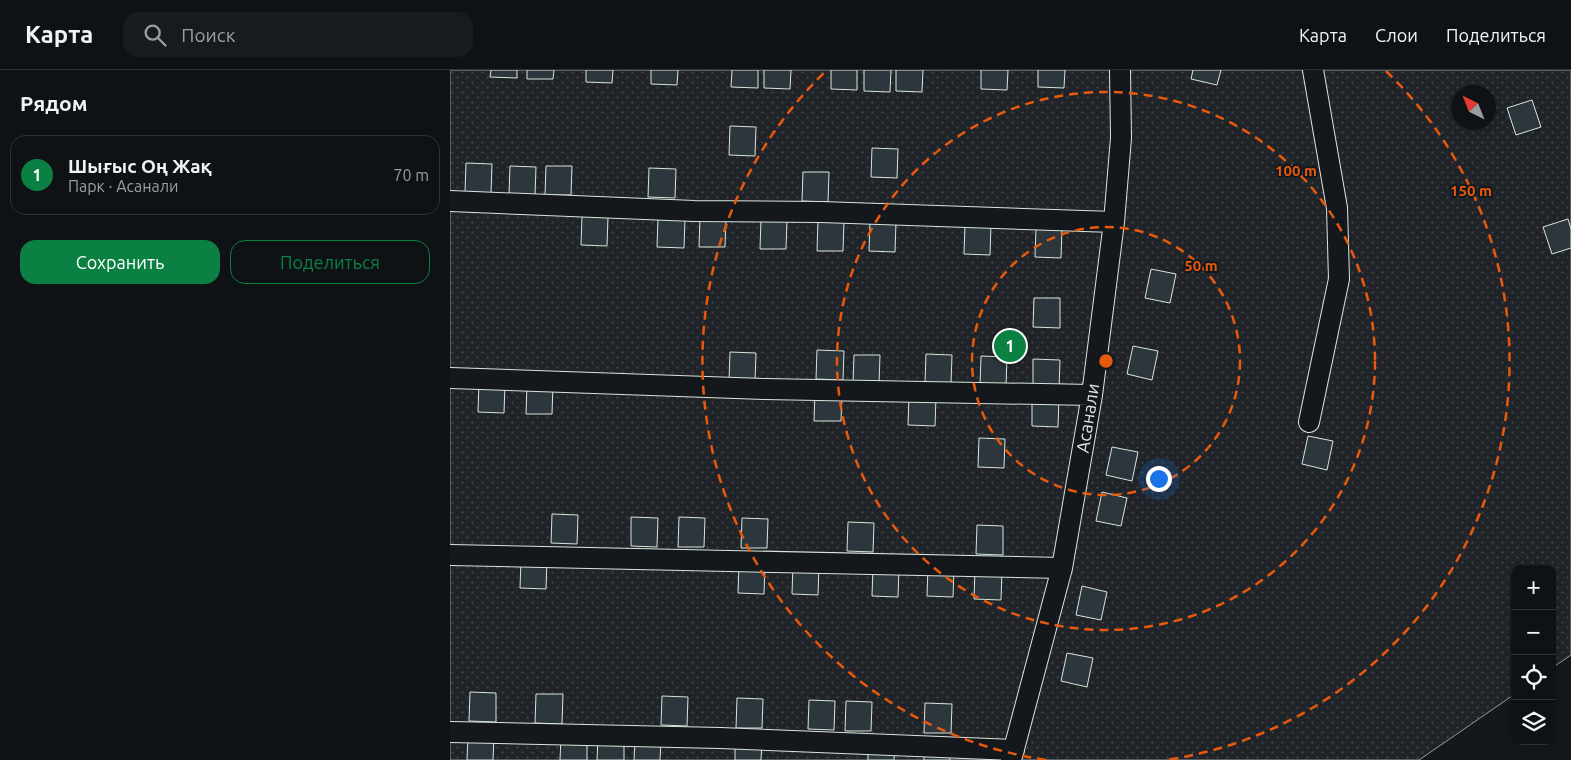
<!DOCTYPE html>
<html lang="ru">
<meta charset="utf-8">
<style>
:root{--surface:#0f1215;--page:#181b1e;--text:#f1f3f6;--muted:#9b9ea0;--line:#2f3234;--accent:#0b8043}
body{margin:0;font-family:Ubuntu,sans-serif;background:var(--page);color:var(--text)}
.controls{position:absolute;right:15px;bottom:15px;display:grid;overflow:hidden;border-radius:10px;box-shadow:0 2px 8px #0003}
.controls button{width:45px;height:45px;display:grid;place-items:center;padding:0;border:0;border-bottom:1px solid var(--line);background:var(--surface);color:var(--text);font:25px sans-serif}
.compass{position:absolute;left:1001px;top:15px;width:45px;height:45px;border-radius:50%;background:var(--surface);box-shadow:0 2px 8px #0003;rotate:317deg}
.you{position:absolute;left:708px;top:408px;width:18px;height:18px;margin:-12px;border:4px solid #fff;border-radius:50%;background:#1a73e8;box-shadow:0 0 0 8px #1a73e833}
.badge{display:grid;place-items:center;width:32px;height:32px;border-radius:50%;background:var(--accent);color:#fff;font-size:16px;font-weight:700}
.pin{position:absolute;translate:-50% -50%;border:2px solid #fff;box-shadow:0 1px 5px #0006}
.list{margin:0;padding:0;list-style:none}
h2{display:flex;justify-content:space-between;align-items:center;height:65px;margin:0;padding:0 20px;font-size:21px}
h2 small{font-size:16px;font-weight:400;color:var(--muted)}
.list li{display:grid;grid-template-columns:32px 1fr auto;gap:15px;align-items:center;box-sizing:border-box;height:80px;margin:0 10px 10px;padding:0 10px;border:1px solid var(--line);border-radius:15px}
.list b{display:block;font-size:19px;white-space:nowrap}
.list p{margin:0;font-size:16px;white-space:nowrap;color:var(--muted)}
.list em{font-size:16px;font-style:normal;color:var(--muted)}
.actions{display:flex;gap:10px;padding:15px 20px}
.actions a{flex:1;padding:11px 0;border:1px solid var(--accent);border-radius:15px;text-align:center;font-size:18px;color:var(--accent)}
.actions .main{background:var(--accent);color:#fff}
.icon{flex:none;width:28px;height:28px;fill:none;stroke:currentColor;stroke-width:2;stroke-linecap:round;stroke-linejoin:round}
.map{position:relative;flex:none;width:1121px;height:690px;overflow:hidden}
header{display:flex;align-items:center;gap:30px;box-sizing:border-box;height:70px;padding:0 25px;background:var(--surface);border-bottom:1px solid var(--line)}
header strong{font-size:24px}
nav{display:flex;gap:28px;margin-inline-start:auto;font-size:18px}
.search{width:350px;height:45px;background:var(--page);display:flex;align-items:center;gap:12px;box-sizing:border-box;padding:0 18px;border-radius:15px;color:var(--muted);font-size:19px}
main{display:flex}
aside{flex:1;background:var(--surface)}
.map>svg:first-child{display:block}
.garden{fill:url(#garden-dots);stroke:#939e99;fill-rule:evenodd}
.building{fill:#2c363c;stroke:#d8e6dc}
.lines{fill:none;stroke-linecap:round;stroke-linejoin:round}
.minor-casing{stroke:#d8e6dc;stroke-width:22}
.minor{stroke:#14181c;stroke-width:20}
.ring{fill:none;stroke:#e8590c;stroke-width:2.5;stroke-dasharray:9 6}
.labels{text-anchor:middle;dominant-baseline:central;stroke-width:4;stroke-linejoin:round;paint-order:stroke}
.street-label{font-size:18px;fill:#d8e6dc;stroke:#14181c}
.centre{fill:#e8590c;stroke:#14181c;stroke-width:2.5}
.ring-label{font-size:15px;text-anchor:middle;font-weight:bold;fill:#e8590c;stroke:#14181c;stroke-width:4;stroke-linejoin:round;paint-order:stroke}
</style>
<header>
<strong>Карта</strong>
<div class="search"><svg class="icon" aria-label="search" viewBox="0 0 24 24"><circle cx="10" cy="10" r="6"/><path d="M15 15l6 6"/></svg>Поиск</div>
<nav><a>Карта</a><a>Слои</a><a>Поделиться</a></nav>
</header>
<main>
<aside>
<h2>Рядом<small></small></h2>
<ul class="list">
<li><span class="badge">1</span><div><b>Шығыс Оң Жақ</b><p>Парк · Асанали</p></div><em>70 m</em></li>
</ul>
<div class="actions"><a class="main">Сохранить</a><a>Поделиться</a></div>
</aside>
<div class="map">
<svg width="1121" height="690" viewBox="0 0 1121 690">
<defs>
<pattern id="garden-dots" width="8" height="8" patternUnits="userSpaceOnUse" patternTransform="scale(1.25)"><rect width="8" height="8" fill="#202428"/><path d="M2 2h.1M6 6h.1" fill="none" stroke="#404447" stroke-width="1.8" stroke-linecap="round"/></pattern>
</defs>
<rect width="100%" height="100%" fill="#14181c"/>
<path class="garden" d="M0,0H1121V585L1102,598V499H1065V624L969,690H0ZM1008,22H1038V52H1008Z"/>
<path class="building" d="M41,0H67V8L40,7Z
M77,0H104L103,9H77Z
M136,0H163L162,13L136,12Z
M201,0H228L227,15L201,14Z
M282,0H308V18L281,17Z
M314,0H341L340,19L314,18Z
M381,0H407V20L381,19Z
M414,0H441L440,22L414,21Z
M446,0H473L472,22L446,21Z
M531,0H558L557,20L531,19Z
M588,0H615L614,18L588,17Z
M743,0H771L767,15L741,9Z
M1082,30L1091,57L1066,65L1057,38Z
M280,56L306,57L305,86L279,85Z
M422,78L448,79L447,108L421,107Z
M16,93L42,94L41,123L15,122Z
M60,96L86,97L85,126L59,125Z
M96,96H122L121,125H95Z
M199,98L226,99L225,128L198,127Z
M353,102H379L378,132L352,131Z
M132,146L158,147L157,176L131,175Z
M250,147L276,148L275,177H249Z
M208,148L235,149L234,178L207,177Z
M311,149L337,150L336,179H310Z
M1118,149L1121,159V178L1102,184L1093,157Z
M368,151L394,152L393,181H367Z
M420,152H446L445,182L419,181Z
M515,155H541L540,185L514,184Z
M586,158L612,159L611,188L585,187Z
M701,199L726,204L720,233L695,228Z
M584,228H610V258L583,257Z
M683,276L708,281L702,310L677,304Z
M367,280L394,281L393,310L366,309Z
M280,282L306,283L305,312L279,311Z
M476,284L502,285L501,314L475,313Z
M404,285H430L429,315L403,314Z
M531,286L557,287L556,316L530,315Z
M583,289L610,290L609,319H583Z
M29,313L55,314L54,343L28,342Z
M77,314L103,315L102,344H76Z
M365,321L392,322L391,351H364Z
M459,326L486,327L485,356L458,355Z
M582,327H609L608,357L582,356Z
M858,366L883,371L877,400L852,394Z
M529,368L555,369L554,398L528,397Z
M662,377L688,382L682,411L656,405Z
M652,422L677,428L671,456L646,451Z
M102,444L128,445L127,474L101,473Z
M181,447L208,448L207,477L181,476Z
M229,447L255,448L254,477H228Z
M292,448L318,449L317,478H291Z
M398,452L424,453L423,482L397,481Z
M527,455L553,456V485L526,484Z
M71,489L97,490L96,519L70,518Z
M289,493L315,494L314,524L288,523Z
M343,495L369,496L368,525L342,524Z
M423,497L449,498L448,527L422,526Z
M478,497L504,498L503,527L477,526Z
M525,500H552L551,530L524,529Z
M632,516L657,522L651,550L626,545Z
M617,583L643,588L637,617L611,611Z
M20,622L46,623V652L19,651Z
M86,624H113L112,654L85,653Z
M212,626L238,627L237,656L211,655Z
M287,628L313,629L312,658H286Z
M359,630L385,631L384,660L358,659Z
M396,631L422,632L421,661H395Z
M475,633L502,634L501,663H474Z
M18,666L44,667L43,690H17Z
M111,667L137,668V690H110Z
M148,669L174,670V690H147Z
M185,671H211L210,690H184Z
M285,671H312L311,690H285Z
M418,677L445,678L444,690H418Z
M474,678L500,679V690H474Z"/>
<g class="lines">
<g class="minor-casing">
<path id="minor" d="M0,131L244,141L371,142L664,152
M0,308L315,319L642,325
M859,352L889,209L887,138L863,0
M0,485L612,498
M0,662L270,668L564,680
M561,690L612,498L642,325L664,152L671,68L670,0"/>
</g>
<use href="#minor" class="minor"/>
</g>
<g class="ring">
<circle cx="656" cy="291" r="134"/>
<circle cx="656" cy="291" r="269"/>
<path d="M596 690A403 403 0 0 1 376 1M936 1A403 403 0 0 1 716 690"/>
</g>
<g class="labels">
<g class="street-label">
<text transform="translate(637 348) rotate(-81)">Асанали</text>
</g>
</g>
<circle cx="656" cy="291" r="8" class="centre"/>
<g class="ring-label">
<text x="846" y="106">100 m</text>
<text x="1021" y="126">150 m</text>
<text x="751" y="201">50 m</text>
</g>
</svg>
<div class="controls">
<button>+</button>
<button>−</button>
<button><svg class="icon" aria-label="locate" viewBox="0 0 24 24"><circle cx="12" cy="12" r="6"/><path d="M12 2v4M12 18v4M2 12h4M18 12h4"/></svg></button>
<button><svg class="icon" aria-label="layers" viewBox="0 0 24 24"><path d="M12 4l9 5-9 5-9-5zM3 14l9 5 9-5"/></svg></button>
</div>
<svg class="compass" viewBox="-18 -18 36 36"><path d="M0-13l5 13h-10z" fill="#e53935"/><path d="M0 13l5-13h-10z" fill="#9b9ea0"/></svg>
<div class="you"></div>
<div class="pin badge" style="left:560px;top:276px">1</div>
</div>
</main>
